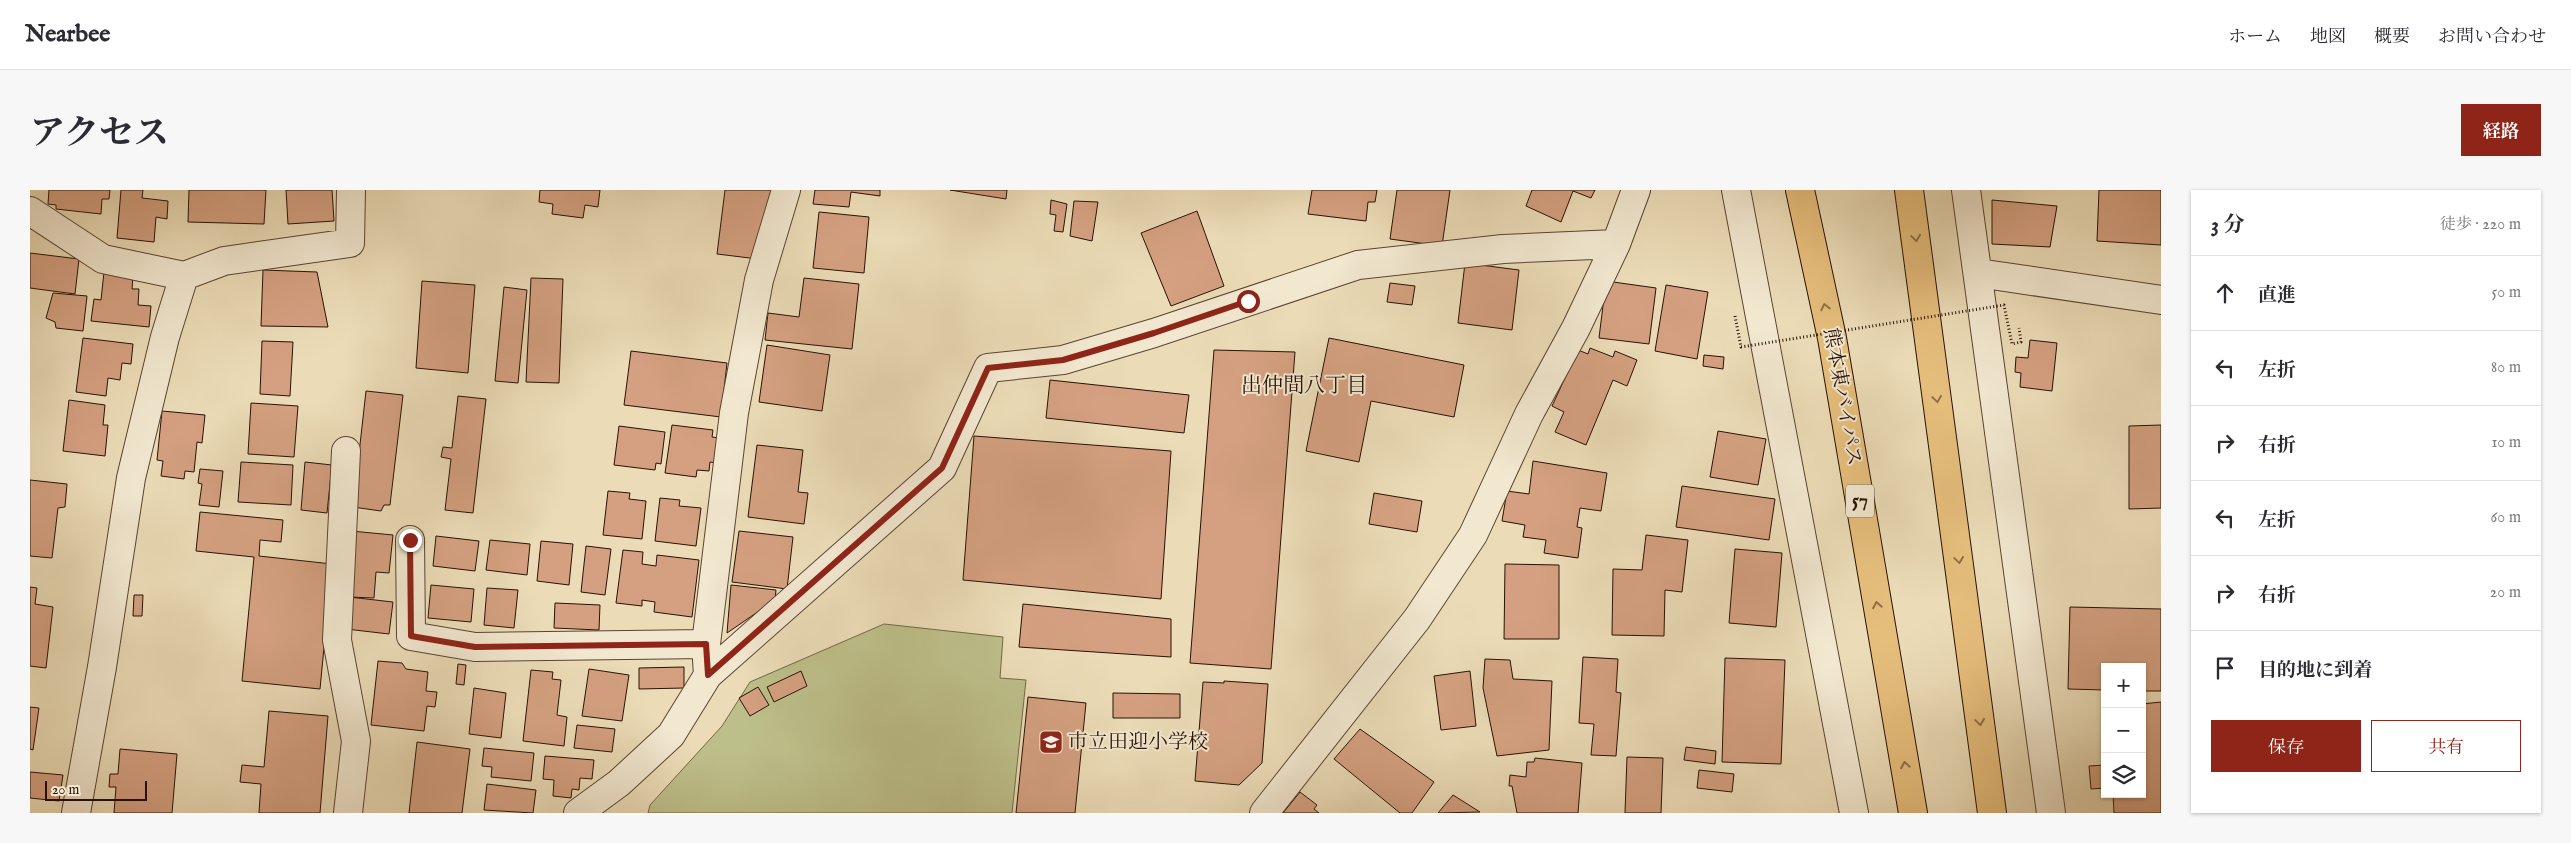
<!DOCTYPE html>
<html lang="ja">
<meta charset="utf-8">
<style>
:root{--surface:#fff;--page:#f7f7f7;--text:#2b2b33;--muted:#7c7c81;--line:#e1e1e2;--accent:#8f2418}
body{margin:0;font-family:"IM FELL English","Noto Serif JP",serif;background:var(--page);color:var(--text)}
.controls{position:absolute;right:15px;bottom:15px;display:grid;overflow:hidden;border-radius:0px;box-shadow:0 1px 4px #0004}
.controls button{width:45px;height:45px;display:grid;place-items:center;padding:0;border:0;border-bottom:1px solid var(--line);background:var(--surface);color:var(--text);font:25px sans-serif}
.scale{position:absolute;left:15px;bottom:12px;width:102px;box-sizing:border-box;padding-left:5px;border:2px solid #291103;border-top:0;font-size:14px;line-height:18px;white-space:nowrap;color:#291103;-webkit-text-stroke:4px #f2e8d0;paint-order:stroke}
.stop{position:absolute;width:15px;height:15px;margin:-11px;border:4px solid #8f2418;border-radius:50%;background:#fff}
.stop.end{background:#8f2418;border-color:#fff;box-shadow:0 1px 5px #0008}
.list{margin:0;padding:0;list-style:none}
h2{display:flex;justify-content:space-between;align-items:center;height:65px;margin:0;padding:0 20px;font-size:21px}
h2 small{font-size:16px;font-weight:400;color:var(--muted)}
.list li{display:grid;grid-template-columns:32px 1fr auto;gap:15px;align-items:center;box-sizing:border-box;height:75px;padding:0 20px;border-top:1px solid var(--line)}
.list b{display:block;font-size:19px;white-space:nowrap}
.list em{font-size:16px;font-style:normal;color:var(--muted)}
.actions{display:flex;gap:10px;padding:15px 20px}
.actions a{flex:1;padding:11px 0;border:1px solid var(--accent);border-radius:0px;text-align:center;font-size:18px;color:var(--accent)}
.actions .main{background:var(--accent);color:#fff}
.icon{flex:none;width:28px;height:28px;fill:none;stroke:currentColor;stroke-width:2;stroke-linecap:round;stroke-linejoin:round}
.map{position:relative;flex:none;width:2131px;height:623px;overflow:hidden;border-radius:0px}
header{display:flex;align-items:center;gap:30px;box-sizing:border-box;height:70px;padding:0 25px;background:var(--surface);border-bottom:1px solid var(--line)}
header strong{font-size:24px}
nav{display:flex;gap:28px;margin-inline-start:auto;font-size:18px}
.intro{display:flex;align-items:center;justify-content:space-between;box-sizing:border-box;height:120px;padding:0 30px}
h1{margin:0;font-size:35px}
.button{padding:12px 22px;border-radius:0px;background:var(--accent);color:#fff;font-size:18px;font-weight:700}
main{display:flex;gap:30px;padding:0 30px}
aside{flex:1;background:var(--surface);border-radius:0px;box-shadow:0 1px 4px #0004}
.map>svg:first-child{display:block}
.green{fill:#bdbf8a;stroke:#736846}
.building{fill:#d4a081;stroke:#291103}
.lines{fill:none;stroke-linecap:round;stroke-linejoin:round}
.minor-casing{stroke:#5a4430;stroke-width:30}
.trunk-casing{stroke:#291103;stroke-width:30}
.minor{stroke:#f2e8d0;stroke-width:28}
.trunk{stroke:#e6be7c;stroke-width:28}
.path-bridge{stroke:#291103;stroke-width:3;stroke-dasharray:1 2.5;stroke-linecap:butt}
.oneway{stroke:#917046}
.route{stroke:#8f2418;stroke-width:6}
.labels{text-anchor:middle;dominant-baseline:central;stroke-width:4;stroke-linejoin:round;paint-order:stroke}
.shield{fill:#f2e8d0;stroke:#655240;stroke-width:1}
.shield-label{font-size:19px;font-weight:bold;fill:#291103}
.street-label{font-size:20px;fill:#291103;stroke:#f2e8d0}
.poi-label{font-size:20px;fill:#291103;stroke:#f2e8d0;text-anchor:start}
.neighbourhood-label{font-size:21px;fill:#291103;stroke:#f2e8d0}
</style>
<header>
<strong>Nearbee</strong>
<nav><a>ホーム</a><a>地図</a><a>概要</a><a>お問い合わせ</a></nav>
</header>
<div class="intro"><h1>アクセス</h1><a class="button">経路</a></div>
<main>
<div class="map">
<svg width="2131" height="623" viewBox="0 0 2131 623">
<rect width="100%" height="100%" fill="#ebdcb7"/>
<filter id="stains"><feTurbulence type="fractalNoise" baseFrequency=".004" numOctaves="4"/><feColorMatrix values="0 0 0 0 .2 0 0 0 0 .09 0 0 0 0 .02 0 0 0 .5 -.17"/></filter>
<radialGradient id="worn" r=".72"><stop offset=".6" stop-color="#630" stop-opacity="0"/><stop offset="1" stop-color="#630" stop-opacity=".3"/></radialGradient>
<path class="green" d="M854,434L973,447L970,488L996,490L982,623H618L620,615L692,536L720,492Z"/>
<path class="building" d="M19,0H80L79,9H72L71,24L26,19V15L18,14Z
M91,0H113L112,8L138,11L137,29L126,27L124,52L87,48Z
M159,0H236L234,34L158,32Z
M256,0H302L304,31L258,34Z
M510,0H570L568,17L555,15L553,28L522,24L523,14L509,12Z
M695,0H745L736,70L687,64Z
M785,0H850V6L821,2L819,17L783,14Z
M920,0H977L976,9Z
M1282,0H1347L1345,12H1338L1336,31L1278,24Z
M1367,0H1420L1412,56L1360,49Z
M1502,0H1565L1561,8L1543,1L1531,32L1496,16Z
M2069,0H2131V55L2067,51Z
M1021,10L1037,14L1033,42L1024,41L1026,25L1020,24Z
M1962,10L2027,16L2020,57L1962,54Z
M1044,11L1068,12L1062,51L1040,46Z
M1167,21L1194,96L1141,116L1111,43Z
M789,22L839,27L834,83L783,78Z
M0,63L49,69L45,104L0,98Z
M1435,73L1489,80L1482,140L1428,133Z
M233,80L287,82L298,137L231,136Z
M74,82L103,85L102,99H109L108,115L121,116L119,137L61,131L64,109L71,110Z
M501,88L533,89L529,193L496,192Z
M774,88L829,94L822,159L735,150L738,123L769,127Z
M392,91L445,95L438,183L386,178Z
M1576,91L1626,98L1619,154L1569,148Z
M1360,93L1385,96L1382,115L1357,112Z
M1636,95L1678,102L1667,169L1625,161Z
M474,97L497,100L488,193L465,191Z
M23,103L57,106L53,141L26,138L25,132L16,128Z
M53,148L103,154L101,174L92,173L90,190L78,188L76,206L46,202Z
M1299,148L1434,175L1424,227L1341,211L1329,272L1276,261Z
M2000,150L2027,153L2022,201L1990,197L1991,183L1985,182L1986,167L1998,168Z
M232,151L263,152L260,206L230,204Z
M737,155L800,165L792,221L729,212Z
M1560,158L1583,167L1585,161L1607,170L1597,196L1583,190L1556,255L1525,242L1534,222L1522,216L1548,160L1558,164Z
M1184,160L1265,162L1241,479L1160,473Z
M601,161L697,173L691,227L594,215Z
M1674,165L1694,167L1693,179L1673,176Z
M1020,190L1159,205L1154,243L1016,228Z
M336,201L373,205L360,315H354L351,321L323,317Z
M428,206L456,209L443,323L415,320L421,269L411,267L413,257L422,258Z
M39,210L75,215L73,235H78L75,266L33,261Z
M221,213L268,216L264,267L218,264Z
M132,221L175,225L172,253L167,252L164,282L155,281L154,289L131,286L133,271L127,270Z
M642,235L683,240L682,247L689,248L686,273L680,272L679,281L667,280L666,287L635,283Z
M2131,235V318L2099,319V236Z
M589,236L635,242L631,274L626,273L625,280L584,275Z
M1688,241L1736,249L1728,295L1680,287Z
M944,246L1141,261L1131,409L933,390Z
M727,255L773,260L768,302L778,303L774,334L718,327Z
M1503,271L1577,283L1571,321L1550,318L1547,337L1552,338L1548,368L1514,363L1516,350L1493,347L1495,335L1472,331L1477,301L1499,304Z
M211,272L263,275L261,315L208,312Z
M275,272L302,275L297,323L271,320Z
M170,279L193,281L189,317L169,315L172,294L168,293Z
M0,290L37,294L35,317L28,318L22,368L0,366Z
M1652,296L1745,309L1739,350L1646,337Z
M578,301L600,303L599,309L616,311L612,349L573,345Z
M1344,303L1392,311L1387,342L1339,334Z
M630,308L650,310L649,316L671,318L666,356L625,351Z
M170,322L253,330L251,352L230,350L229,366L302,374L290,499L212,491L224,367L166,361Z
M321,341L363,345L359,383L346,382L344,408L319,407Z
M709,341L763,347L757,399L702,392Z
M1616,345L1658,350L1652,402L1635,400L1634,446L1582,445L1583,379L1612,380Z
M406,346L449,351L445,381L403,376Z
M460,350L500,354L497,385L456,380Z
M511,351L543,354L539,395L507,391Z
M556,356L581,359L575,405L551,402Z
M1705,359L1752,363L1746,437L1699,433Z
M593,360L613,362L612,374L626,376L627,365L669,370L662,427L624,422L625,412L612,410V416L586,413Z
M1475,374L1529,375V449H1474Z
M401,395L444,399L441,432L398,428Z
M701,395L746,400L745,410L697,443Z
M0,397L7,398L5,414L23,417L16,478L0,476Z
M457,398L488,400L484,438L454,435Z
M104,405H113L112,426H103Z
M319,407L363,412L359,444L316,439Z
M525,413L570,415L569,440L524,438Z
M993,414L1141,429V467L989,457Z
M2040,417L2131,419V501H2112V477H2075V500L2038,499Z
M1553,467L1588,469L1586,502L1591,503L1586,566L1561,565L1564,534L1549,533Z
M1695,468L1755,470L1751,574L1692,572Z
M1455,469L1480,470L1483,489L1522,491L1519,560L1467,566L1453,498Z
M348,471L372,473L376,479L398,482L396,501L407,502L405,517L397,516L394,541L341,535Z
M428,474L436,475L434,495L426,494Z
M654,477V498L609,499V478Z
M559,479L599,485L592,531L552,526Z
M501,480L523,482L522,489L531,490L527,525L537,527L534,556L493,551Z
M771,481L777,496L744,512L737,497Z
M1440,481L1446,536L1411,540L1404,486Z
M1194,491L1238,494L1232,573L1209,595L1165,591L1173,492L1194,493Z
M728,497L739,515L720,526L709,508Z
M444,498L476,503L471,548L439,544Z
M1083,503L1150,504V528H1083Z
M998,507L1056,513L1045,623H986Z
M2131,512V623H2084L2083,604H2112V514Z
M0,517L9,518L3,560L0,559Z
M239,521L298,526L290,623H229L231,594L210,592L212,575L234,577Z
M547,535L585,539L582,562L544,558Z
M1330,539L1404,592L1382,623H1370L1304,569Z
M387,552L440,559L432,623H379Z
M1656,557L1686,561L1685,574L1654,570Z
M454,558L504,563L501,591L461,587L462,577L452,576Z
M90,559L147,564L142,623H84L86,597H79L80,584H88Z
M515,566L564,570L562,589L550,588L549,600L542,599L541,608L523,606L524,590L513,589Z
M1597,567L1633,568L1631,623H1595Z
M1505,568L1552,573L1548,623H1487L1482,596H1479L1480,585L1496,587L1497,572H1504Z
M2075,575V598L2061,599L2059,576Z
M1669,580L1704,584L1702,602L1667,598Z
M0,582L33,585L29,611L0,608Z
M457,594L506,600L503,623L454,620Z
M1270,602L1287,615L1284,619L1289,623H1253Z
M1423,605L1450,622L1408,623Z"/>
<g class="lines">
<g class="minor-casing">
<path id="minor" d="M1706,0L1824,623
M1936,0L2021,623
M0,21L73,69L154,86
M1948,83L2131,110
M316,261L307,450L326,551L318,623
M380,350L381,446L445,457L676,454
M678,485L676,454L704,223L729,90L756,0
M46,623L72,477L101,288L135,147L154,86L194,71L320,53L321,0
M548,623L589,593L641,545L678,485L912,278L958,178L1033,170L1124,143L1328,75L1473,59L1586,54
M1234,623L1387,429L1443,345L1499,224L1546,138L1586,54L1606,0"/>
</g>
<g class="trunk-casing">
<path id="trunk" d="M1770,0L1802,148L1883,623
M1879,0L1962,623"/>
</g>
<use href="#minor" class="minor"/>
<use href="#trunk" class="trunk"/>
<path class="path-bridge" d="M1705,126L1711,157L1974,115L1982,154L1991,152L1989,138"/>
</g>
<defs><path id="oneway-chevron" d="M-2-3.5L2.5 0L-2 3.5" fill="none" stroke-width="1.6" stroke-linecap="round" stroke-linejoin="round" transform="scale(1.25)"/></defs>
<g class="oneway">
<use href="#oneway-chevron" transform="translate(1886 48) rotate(82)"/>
<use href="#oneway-chevron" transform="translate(1795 117) rotate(-102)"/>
<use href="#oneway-chevron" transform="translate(1907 209) rotate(82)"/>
<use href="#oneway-chevron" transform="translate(1929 370) rotate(82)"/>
<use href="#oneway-chevron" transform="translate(1847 415) rotate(-100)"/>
<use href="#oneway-chevron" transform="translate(1950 532) rotate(82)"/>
<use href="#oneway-chevron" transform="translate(1875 575) rotate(-100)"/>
</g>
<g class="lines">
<path class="route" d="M380,350L381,446L445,457L676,454L678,485L912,278L958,178L1033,170L1124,143L1218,111"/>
</g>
<defs>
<g id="school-square" transform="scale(1.25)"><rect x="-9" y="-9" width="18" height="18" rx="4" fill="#8f2418" stroke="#f2e8d0"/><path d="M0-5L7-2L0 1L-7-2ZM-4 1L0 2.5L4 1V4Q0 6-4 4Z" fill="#fff"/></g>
</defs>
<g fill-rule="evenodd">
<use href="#school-square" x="1021" y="552"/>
</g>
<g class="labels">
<rect class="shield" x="1816" y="294.5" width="28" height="33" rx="4"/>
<g class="shield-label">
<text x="1830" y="311">57</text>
</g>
<g class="street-label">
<text transform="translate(1812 207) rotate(80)">熊本東バイパス</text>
</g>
<g class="poi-label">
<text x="1038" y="552">市立田迎小学校</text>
</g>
<g class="neighbourhood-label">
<text x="1274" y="196">出仲間八丁目</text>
</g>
</g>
<rect width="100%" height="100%" filter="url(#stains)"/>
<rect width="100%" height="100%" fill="url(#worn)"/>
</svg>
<div class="controls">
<button>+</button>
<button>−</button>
<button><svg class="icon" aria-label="layers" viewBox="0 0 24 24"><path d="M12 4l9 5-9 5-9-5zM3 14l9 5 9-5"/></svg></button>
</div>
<div class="scale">20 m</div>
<div class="stop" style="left:1218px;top:111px"></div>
<div class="stop end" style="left:380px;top:350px"></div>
</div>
<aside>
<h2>3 分<small>徒歩 · 220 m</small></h2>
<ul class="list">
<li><svg class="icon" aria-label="ahead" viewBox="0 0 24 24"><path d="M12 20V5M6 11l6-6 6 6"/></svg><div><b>直進</b></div><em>50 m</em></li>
<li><svg class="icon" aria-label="left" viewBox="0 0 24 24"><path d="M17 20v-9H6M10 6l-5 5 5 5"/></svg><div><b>左折</b></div><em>80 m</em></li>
<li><svg class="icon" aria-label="right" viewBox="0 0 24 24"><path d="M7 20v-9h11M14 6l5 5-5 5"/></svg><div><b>右折</b></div><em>10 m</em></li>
<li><svg class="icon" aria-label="left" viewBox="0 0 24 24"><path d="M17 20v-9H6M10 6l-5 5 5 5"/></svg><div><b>左折</b></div><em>60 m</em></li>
<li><svg class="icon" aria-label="right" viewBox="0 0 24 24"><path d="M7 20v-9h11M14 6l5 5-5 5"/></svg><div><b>右折</b></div><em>20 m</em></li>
<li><svg class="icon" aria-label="arrive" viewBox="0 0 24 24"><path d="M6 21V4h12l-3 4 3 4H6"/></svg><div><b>目的地に到着</b></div></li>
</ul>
<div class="actions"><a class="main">保存</a><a>共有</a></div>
</aside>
</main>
